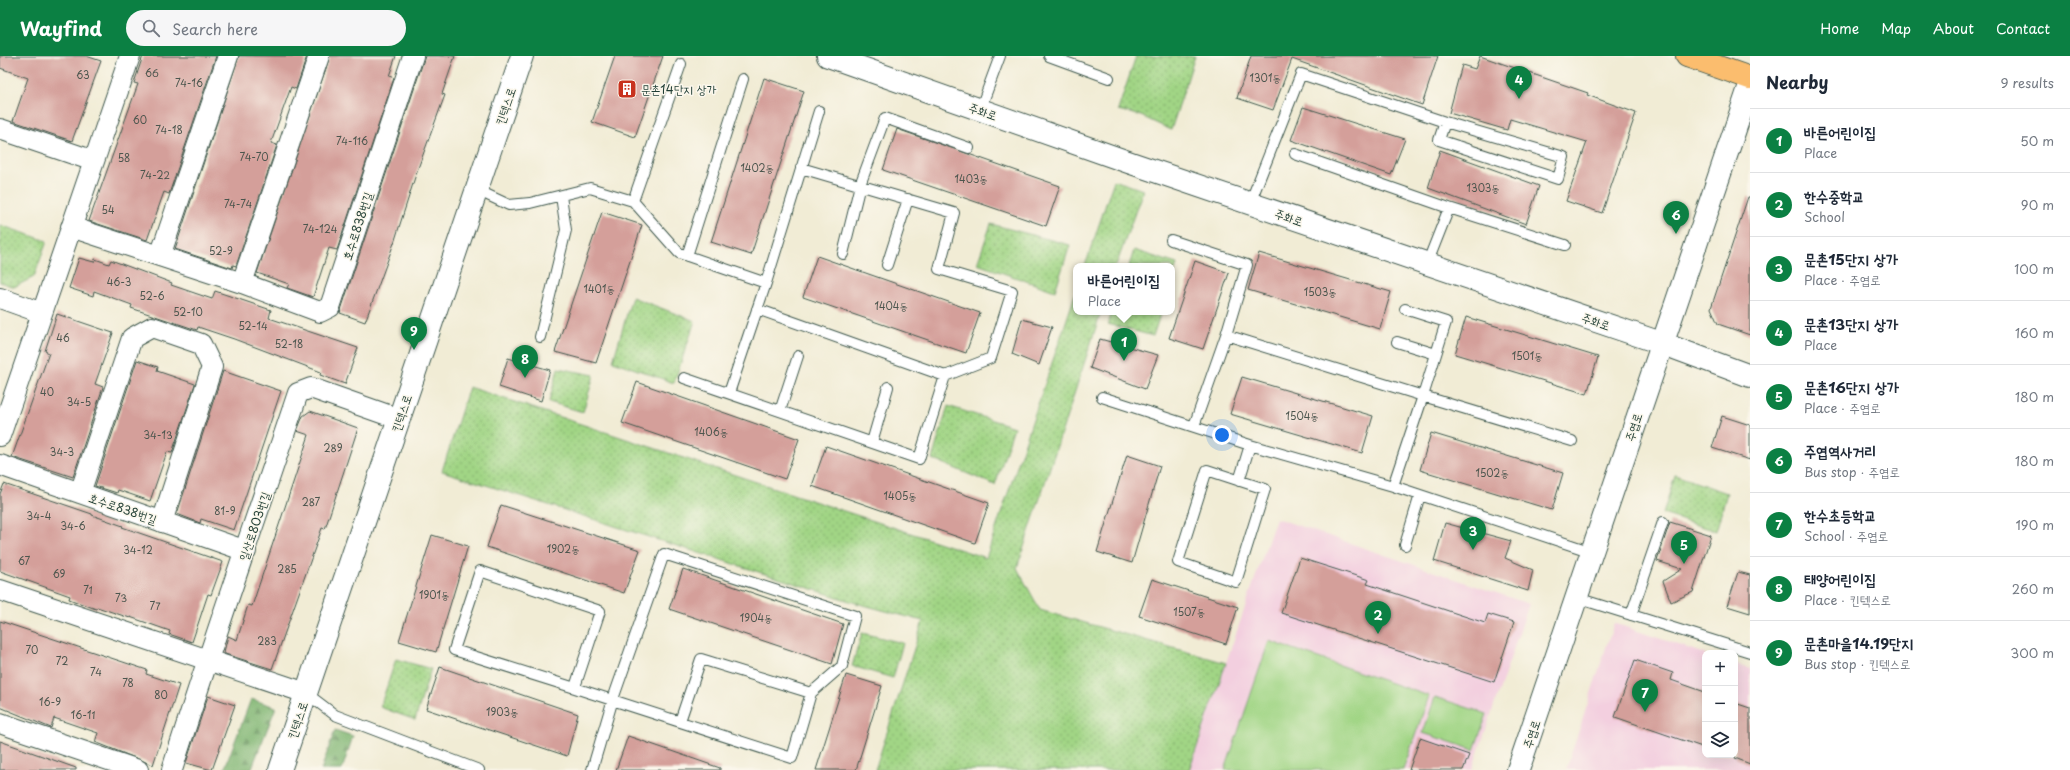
<!DOCTYPE html>
<meta charset="utf-8">
<style>
:root{--surface:#fff;--page:#f6f6f7;--text:#1f2937;--muted:#747a83;--line:#e0e1e3;--accent:#0b8043}
body{margin:0;font-family:"Playpen Sans","Poor Story",sans-serif;background:var(--page);color:var(--text)}
.controls{position:absolute;right:12px;bottom:12px;display:grid;overflow:hidden;border-radius:8px;box-shadow:0 4px 16px #0002}
.controls button{width:36px;height:36px;display:grid;place-items:center;padding:0;border:0;border-bottom:1px solid var(--line);background:var(--surface);color:var(--text);font:20px sans-serif}
.you{position:absolute;left:1222px;top:379px;width:14px;height:14px;margin:-10px;border:3px solid #fff;border-radius:50%;background:#1a73e8;box-shadow:0 0 0 6px #1a73e833}
.badge{display:grid;place-items:center;width:26px;height:26px;border-radius:50%;background:var(--accent);color:#fff;font-size:13px;font-weight:700}
.pin{position:absolute;translate:-50% -33px;filter:drop-shadow(0 1px 2px #0008)}
.pin::after{content:'';position:absolute;top:21px;width:14px;height:12px;background:inherit;clip-path:polygon(0 0,100% 0,50% 100%)}
.popup{position:absolute;left:1073px;top:207px;width:102px;height:52px;box-sizing:border-box;display:grid;place-content:center;border-radius:8px;background:var(--surface);filter:drop-shadow(0 1px 3px #0005);font-size:13px;white-space:nowrap;color:var(--muted)}
.popup b{font-size:15px;color:var(--text)}
.popup::after{content:'';position:absolute;left:50%;top:100%;margin-left:-8px;border:8px solid transparent;border-top-color:var(--surface)}
.list{margin:0;padding:0;list-style:none}
h2{display:flex;justify-content:space-between;align-items:center;height:52px;margin:0;padding:0 16px;font-size:17px}
h2 small{font-size:13px;font-weight:400;color:var(--muted)}
.list li{display:grid;grid-template-columns:26px 1fr auto;gap:12px;align-items:center;box-sizing:border-box;height:64px;padding:0 16px;border-top:1px solid var(--line)}
.list b{display:block;font-size:15px;white-space:nowrap}
.list p{margin:0;font-size:13px;white-space:nowrap;color:var(--muted)}
.list em{font-size:13px;font-style:normal;color:var(--muted)}
.icon{flex:none;width:22px;height:22px;fill:none;stroke:currentColor;stroke-width:2;stroke-linecap:round;stroke-linejoin:round}
.map{position:relative;flex:none;width:1750px;height:714px;overflow:hidden}
header{display:flex;align-items:center;gap:24px;box-sizing:border-box;height:56px;padding:0 20px;background:var(--accent);color:#fff}
header strong{font-size:19px}
nav{display:flex;gap:22px;margin-inline-start:auto;font-size:14px}
.search{width:280px;height:36px;background:var(--page);display:flex;align-items:center;gap:10px;box-sizing:border-box;padding:0 14px;border-radius:22px;color:var(--muted);font-size:15px}
main{display:flex}
aside{flex:1;background:var(--surface)}
.map>svg:first-child{display:block}
.built{fill:#f3cfdf}
.forest{fill:url(#forest-firs);stroke:#507a53}
.park{fill:url(#park-dots);stroke:#60895c}
.garden{fill:#a1d585;stroke:#60895c}
.building{fill:#d49f9a}
.lines{fill:none;stroke-linecap:round;stroke-linejoin:round}
.service-casing{stroke:#3e574c;stroke-width:12}
.minor-casing{stroke:#3e574c;stroke-width:22}
.tertiary-casing{stroke:#3e574c;stroke-width:24}
.primary-casing{stroke:#3e574c;stroke-width:24}
.service{stroke:#fff;stroke-width:10}
.minor{stroke:#fff;stroke-width:20}
.tertiary{stroke:#fff;stroke-width:22}
.primary{stroke:#fbbd6e;stroke-width:22}
.labels{text-anchor:middle;dominant-baseline:central;stroke-width:3;stroke-linejoin:round;paint-order:stroke}
.number-label{font-size:10px;fill:#4c564e}
.poi-label{font-size:12px;fill:#1f3d34;stroke:#fbf7ec;text-anchor:start}
.street-label{font-size:12px;fill:#1f3d34;stroke:#fbf7ec}
</style>
<header>
<strong>Wayfind</strong>
<div class="search"><svg class="icon" aria-label="search" viewBox="0 0 24 24"><circle cx="10" cy="10" r="6"/><path d="M15 15l6 6"/></svg>Search here</div>
<nav><a>Home</a><a>Map</a><a>About</a><a>Contact</a></nav>
</header>
<main>
<div class="map">
<svg width="1750" height="714" viewBox="0 0 1750 714">
<defs>
<pattern id="forest-firs" width="22" height="20" patternUnits="userSpaceOnUse"><rect width="22" height="20" fill="#80b672"/><path d="M5 1l3.5 6h-7zM16 11l3.5 6h-7z" fill="#68955e"/></pattern>
<pattern id="park-dots" width="8" height="8" patternUnits="userSpaceOnUse"><rect width="8" height="8" fill="#a1d585"/><path d="M2 2h.1M6 6h.1" fill="none" stroke="#83ae6e" stroke-width="1.8" stroke-linecap="round"/></pattern>
</defs>
<rect width="100%" height="100%" fill="#fbf7ec"/>
<filter id="ink" filterUnits="userSpaceOnUse"><feTurbulence type="fractalNoise" baseFrequency=".025" numOctaves="2"/><feDisplacementMap in="SourceGraphic" scale="8" xChannelSelector="R" yChannelSelector="G"/><feConvolveMatrix kernelMatrix="1 2 1 2 8 2 1 2 1" color-interpolation-filters="sRGB"/></filter>
<filter id="wash" filterUnits="userSpaceOnUse"><feTurbulence type="fractalNoise" baseFrequency=".012" numOctaves="4" result="noise"/><feDisplacementMap in="SourceGraphic" scale="16" xChannelSelector="R" yChannelSelector="G"/><feGaussianBlur stdDeviation="0.9" result="paint"/><feColorMatrix in="noise" values="0 0 0 0 0 0 0 0 0 0 0 0 0 0 0 0 0 1.4 0 .05"/><feComposite in="paint" operator="in"/></filter>
<g filter="url(#wash)">
<rect width="100%" height="100%" fill="#f1ecd5"/>
<path class="built" d="M1276,462L1529,548L1472,714H1189Z
M1614,567L1705,598V699H1735V608L1750,613V714H1566Z"/>
<path class="forest" d="M251,643L276,651L251,714H224Z
M335,674L353,680L342,714H321Z"/>
<path class="park" d="M1136,0H1195L1171,74L1141,60L1118,54Z
M1114,124L1143,134L1116,210H1085Z
M991,168L1070,189L1055,235L977,208Z
M0,169L47,185L34,221L14,231L0,226Z
M1134,194L1177,208L1172,224V210H1129Z
M1076,236V256H1101L1017,512L1040,554L1226,607L1189,714H875L923,565L856,547L442,415L469,331L986,502Z
M632,241L695,265L674,327L613,305Z
M1112,256H1161L1153,280L1108,268Z
M558,312L594,319L583,356L549,346Z
M948,350L1014,371L995,429L932,403Z
M1675,419L1727,437L1716,475L1663,458Z
M862,577L903,587L893,622L852,610Z
M396,603L431,613L415,664L380,651Z"/>
<path class="garden" d="M1269,585L1429,640L1403,714H1225Z
M1435,641L1487,658L1474,694L1423,677Z"/>
<g id="blocks">
<path class="building" d="M0,0H86L101,5L72,85L13,65L28,22L0,12Z
M143,0H216L169,138L164,136L147,184L89,165L138,28L134,27Z
M239,0H307L296,33L291,31L271,87L277,89L236,210L233,209L232,212L175,193Z
M330,0H396L389,20L394,22L337,194L329,192L313,241L287,232L289,228L257,217Z
M425,0H455L442,38L445,39L417,115L394,187L365,266L340,257Z
M615,0H663L635,81L592,66Z
M1251,0H1438L1422,49L1292,3L1273,54L1237,42Z
M1480,0L1588,37L1587,39L1636,57L1602,157L1566,145L1587,86L1510,63L1507,74L1449,57L1462,9L1475,13Z
M764,22L804,35L751,199L711,186Z
M1303,51L1405,83L1391,119L1291,84Z
M897,73L1060,130L1046,170L883,114Z
M1440,94L1539,130L1526,168L1428,132Z
M1748,141H1750V279L1718,268L1711,252Z
M602,156L642,169L596,307L555,296Z
M1259,197L1391,236L1380,273L1248,234Z
M817,200L980,257L966,297L803,241Z
M79,202L94,206L95,203L109,208L111,204L172,227L171,229L212,243L215,235L271,254L269,262L358,292L345,328L320,319L321,316L234,283L198,271L197,274L131,252L132,249L94,235L93,240L69,232Z
M1195,205L1229,217L1203,293L1169,282Z
M57,258L113,277L95,328L103,331L73,421L12,401L49,297L45,295Z
M1466,261L1598,301L1587,338L1455,298Z
M1022,263L1052,271L1039,309L1012,298Z
M1100,283L1158,299L1145,333L1090,312Z
M508,302L550,314L541,345L499,331Z
M137,304L158,311L157,315L195,328L172,397L167,396L150,445L118,434L117,437L95,430Z
M223,315L281,335L234,474L201,463L200,467L177,458Z
M1242,321L1373,360L1362,397L1230,358Z
M637,326L799,383L785,423L622,367Z
M310,355L358,372L325,473L322,472L272,613L225,598L224,596L228,580L237,584L248,549L252,550L309,379L297,375L303,360Z
M1722,360L1750,369V404L1712,392Z
M1431,377L1563,417L1552,454L1420,414Z
M826,390L989,447L975,487L812,430Z
M1127,399L1160,410L1132,507L1097,496Z
M4,428L92,458V459L123,470L122,471L223,506L211,539L208,538L192,586L169,578L170,575L130,561V562L97,551L96,553L69,543L70,540L0,515V438Z
M501,449L640,494L624,537L487,491Z
M1670,466L1711,479L1693,536L1671,546L1663,525L1682,513L1657,505Z
M1445,467L1511,485L1505,502L1533,514L1528,535L1434,505Z
M432,479L468,490L436,596L399,585Z
M1300,502L1369,524L1367,528L1485,567L1488,558L1514,566L1494,626L1281,557Z
M683,513L843,568L832,608L669,553Z
M1738,516L1750,519V557L1727,550Z
M1152,523L1238,551L1226,588L1139,560Z
M0,565L147,614L146,618L179,629L153,709L95,686L98,677L54,662L51,672L0,651Z
M1635,604L1673,617L1671,624L1705,636V692L1615,661Z
M440,611L578,658L567,700L426,653Z
M846,619L882,630L856,714H816Z
M208,640L235,649L212,714L186,707Z
M1735,647L1750,652V708L1735,702Z
M628,680L720,712V714H616Z
M1420,682L1469,699L1463,714H1409Z
M0,685L76,712V714H0Z"/>
</g>
</g>
<g filter="url(#ink)">
<use href="#blocks" fill-opacity="0" stroke="#3e574c" stroke-width="1"/>
<g class="lines">
<g class="service-casing">
<path id="service" d="M1049,0L1109,22
M980,54L1000,0
M1295,98L1449,152L1565,189
M477,134L509,149L530,147L590,132L633,145L679,197L766,227
M633,145L681,8
M1250,147L1301,18L1445,66L1564,101L1558,123L1439,84L1445,66
M1171,184L1247,209L1226,279L1423,340L1446,266L1405,253
M843,198L860,129L885,62L969,92
M687,200L743,23
M1427,208L1449,152
M887,209L908,143
M757,253L945,320L991,302L1012,235L939,213L954,157L801,112
M540,281L566,174L561,140
M1397,286L1436,298
M684,322L919,403L945,320
M729,337L766,227L819,55
M1102,341L1250,389L1393,430L1592,496
M780,355L798,300
M1194,370L1226,279
M872,386L888,331
M1207,414L1265,433L1236,526L1178,506Z
M1239,425L1250,389
M1393,430L1423,340L1572,385
M1405,489L1420,439
M1577,542L1750,596
M1631,559L1663,466
M575,631L600,555L480,515L454,594C567,629 679,665 792,702L811,637L842,610L855,560L664,498L613,643L592,714
M306,637L335,659L479,714
M680,665L701,603L811,637"/>
</g>
<g class="minor-casing">
<path id="minor" d="M0,73L94,105
M71,171L242,227L320,256L330,251L413,0
M160,200L228,0
M242,227L319,0
M0,242L42,257
M0,380L130,0
M0,409L246,495
M80,437L132,282L152,271L201,288L212,311L162,466
M0,534L306,637
M0,667L138,714
M172,714C212,587 256,463 298,337L311,332L399,363"/>
</g>
<g class="tertiary-casing">
<path id="tertiary" d="M828,0L1131,107L1661,287L1750,320
M280,714L522,0
M1518,714C1596,486 1671,257 1750,29"/>
</g>
<g class="primary-casing">
<path id="primary" d="M1687,0L1750,22"/>
</g>
<use href="#service" class="service"/>
<use href="#minor" class="minor"/>
<use href="#tertiary" class="tertiary"/>
<use href="#primary" class="primary"/>
</g>
</g>
<defs>
<g id="building-square" transform="scale(1)"><rect x="-9" y="-9" width="18" height="18" rx="4" fill="#c8321e" stroke="#fbf7ec"/><path d="M-4-6H4V6H1V3H-1V6H-4ZM-2.5-4.3h1.7v1.8h-1.7ZM.8-4.3h1.7v1.8H.8ZM-2.5-1h1.7V.8h-1.7ZM.8-1h1.7V.8H.8Z" fill="#fff"/></g>
</defs>
<g fill-rule="evenodd">
<use href="#building-square" x="627" y="33"/>
</g>
<g class="labels">
<g class="number-label">
<text x="152" y="16">66</text>
<text x="83" y="18">63</text>
<text x="1265" y="21">1301동</text>
<text x="189" y="26">74-16</text>
<text x="140" y="63">60</text>
<text x="169" y="73">74-18</text>
<text x="352" y="84">74-116</text>
<text x="254" y="100">74-70</text>
<text x="124" y="101">58</text>
<text x="757" y="111">1402동</text>
<text x="155" y="118">74-22</text>
<text x="971" y="122">1403동</text>
<text x="1483" y="131">1303동</text>
<text x="238" y="147">74-74</text>
<text x="108" y="153">54</text>
<text x="320" y="172">74-124</text>
<text x="221" y="194">52-9</text>
<text x="119" y="225">46-3</text>
<text x="599" y="232">1401동</text>
<text x="1320" y="235">1503동</text>
<text x="152" y="239">52-6</text>
<text x="891" y="249">1404동</text>
<text x="188" y="255">52-10</text>
<text x="253" y="269">52-14</text>
<text x="63" y="281">46</text>
<text x="289" y="287">52-18</text>
<text x="1527" y="299">1501동</text>
<text x="47" y="335">40</text>
<text x="79" y="345">34-5</text>
<text x="1302" y="359">1504동</text>
<text x="711" y="375">1406동</text>
<text x="158" y="378">34-13</text>
<text x="333" y="391">289</text>
<text x="62" y="395">34-3</text>
<text x="1492" y="416">1502동</text>
<text x="900" y="439">1405동</text>
<text x="311" y="445">287</text>
<text x="225" y="454">81-9</text>
<text x="39" y="459">34-4</text>
<text x="73" y="469">34-6</text>
<text x="563" y="492">1902동</text>
<text x="138" y="493">34-12</text>
<text x="24" y="504">67</text>
<text x="287" y="512">285</text>
<text x="59" y="517">69</text>
<text x="88" y="533">71</text>
<text x="434" y="538">1901동</text>
<text x="121" y="541">73</text>
<text x="155" y="549">77</text>
<text x="1189" y="555">1507동</text>
<text x="756" y="561">1904동</text>
<text x="267" y="584">283</text>
<text x="32" y="593">70</text>
<text x="62" y="604">72</text>
<text x="96" y="615">74</text>
<text x="128" y="626">78</text>
<text x="161" y="638">80</text>
<text x="50" y="645">16-9</text>
<text x="502" y="655">1903동</text>
<text x="83" y="658">16-11</text>
</g>
<g class="poi-label">
<text x="641" y="33">문촌14단지 상가</text>
</g>
<g class="street-label">
<text transform="translate(505 50) rotate(-71)">킨텍스로</text>
<text transform="translate(983 55) rotate(19)">주화로</text>
<text transform="translate(1289 161) rotate(19)">주화로</text>
<text transform="translate(357 170) rotate(-72)">호수로838번길</text>
<text transform="translate(1596 265) rotate(19)">주화로</text>
<text transform="translate(401 357) rotate(-71)">킨텍스로</text>
<text transform="translate(1633 371) rotate(-72)">주엽로</text>
<text transform="translate(123 452) rotate(19)">호수로838번길</text>
<text transform="translate(254 470) rotate(-71)">일산로803번길</text>
<text transform="translate(297 664) rotate(-71)">킨텍스로</text>
<text transform="translate(1531 678) rotate(-71)">주엽로</text>
</g>
</g>
</svg>
<div class="controls">
<button>+</button>
<button>−</button>
<button><svg class="icon" aria-label="layers" viewBox="0 0 24 24"><path d="M12 4l9 5-9 5-9-5zM3 14l9 5 9-5"/></svg></button>
</div>
<div class="you"></div>
<div class="pin badge" style="left:1124px;top:305px">1</div>
<div class="popup"><b>바른어린이집</b>Place</div>
<div class="pin badge" style="left:1378px;top:578px">2</div>
<div class="pin badge" style="left:1473px;top:494px">3</div>
<div class="pin badge" style="left:1519px;top:43px">4</div>
<div class="pin badge" style="left:1684px;top:508px">5</div>
<div class="pin badge" style="left:1676px;top:178px">6</div>
<div class="pin badge" style="left:1645px;top:656px">7</div>
<div class="pin badge" style="left:525px;top:322px">8</div>
<div class="pin badge" style="left:414px;top:294px">9</div>
</div>
<aside>
<h2>Nearby<small>9 results</small></h2>
<ul class="list">
<li><span class="badge">1</span><div><b>바른어린이집</b><p>Place</p></div><em>50 m</em></li>
<li><span class="badge">2</span><div><b>한수중학교</b><p>School</p></div><em>90 m</em></li>
<li><span class="badge">3</span><div><b>문촌15단지 상가</b><p>Place · 주엽로</p></div><em>100 m</em></li>
<li><span class="badge">4</span><div><b>문촌13단지 상가</b><p>Place</p></div><em>160 m</em></li>
<li><span class="badge">5</span><div><b>문촌16단지 상가</b><p>Place · 주엽로</p></div><em>180 m</em></li>
<li><span class="badge">6</span><div><b>주엽역사거리</b><p>Bus stop · 주엽로</p></div><em>180 m</em></li>
<li><span class="badge">7</span><div><b>한수초등학교</b><p>School · 주엽로</p></div><em>190 m</em></li>
<li><span class="badge">8</span><div><b>태양어린이집</b><p>Place · 킨텍스로</p></div><em>260 m</em></li>
<li><span class="badge">9</span><div><b>문촌마을14.19단지</b><p>Bus stop · 킨텍스로</p></div><em>300 m</em></li>
</ul>
</aside>
</main>
